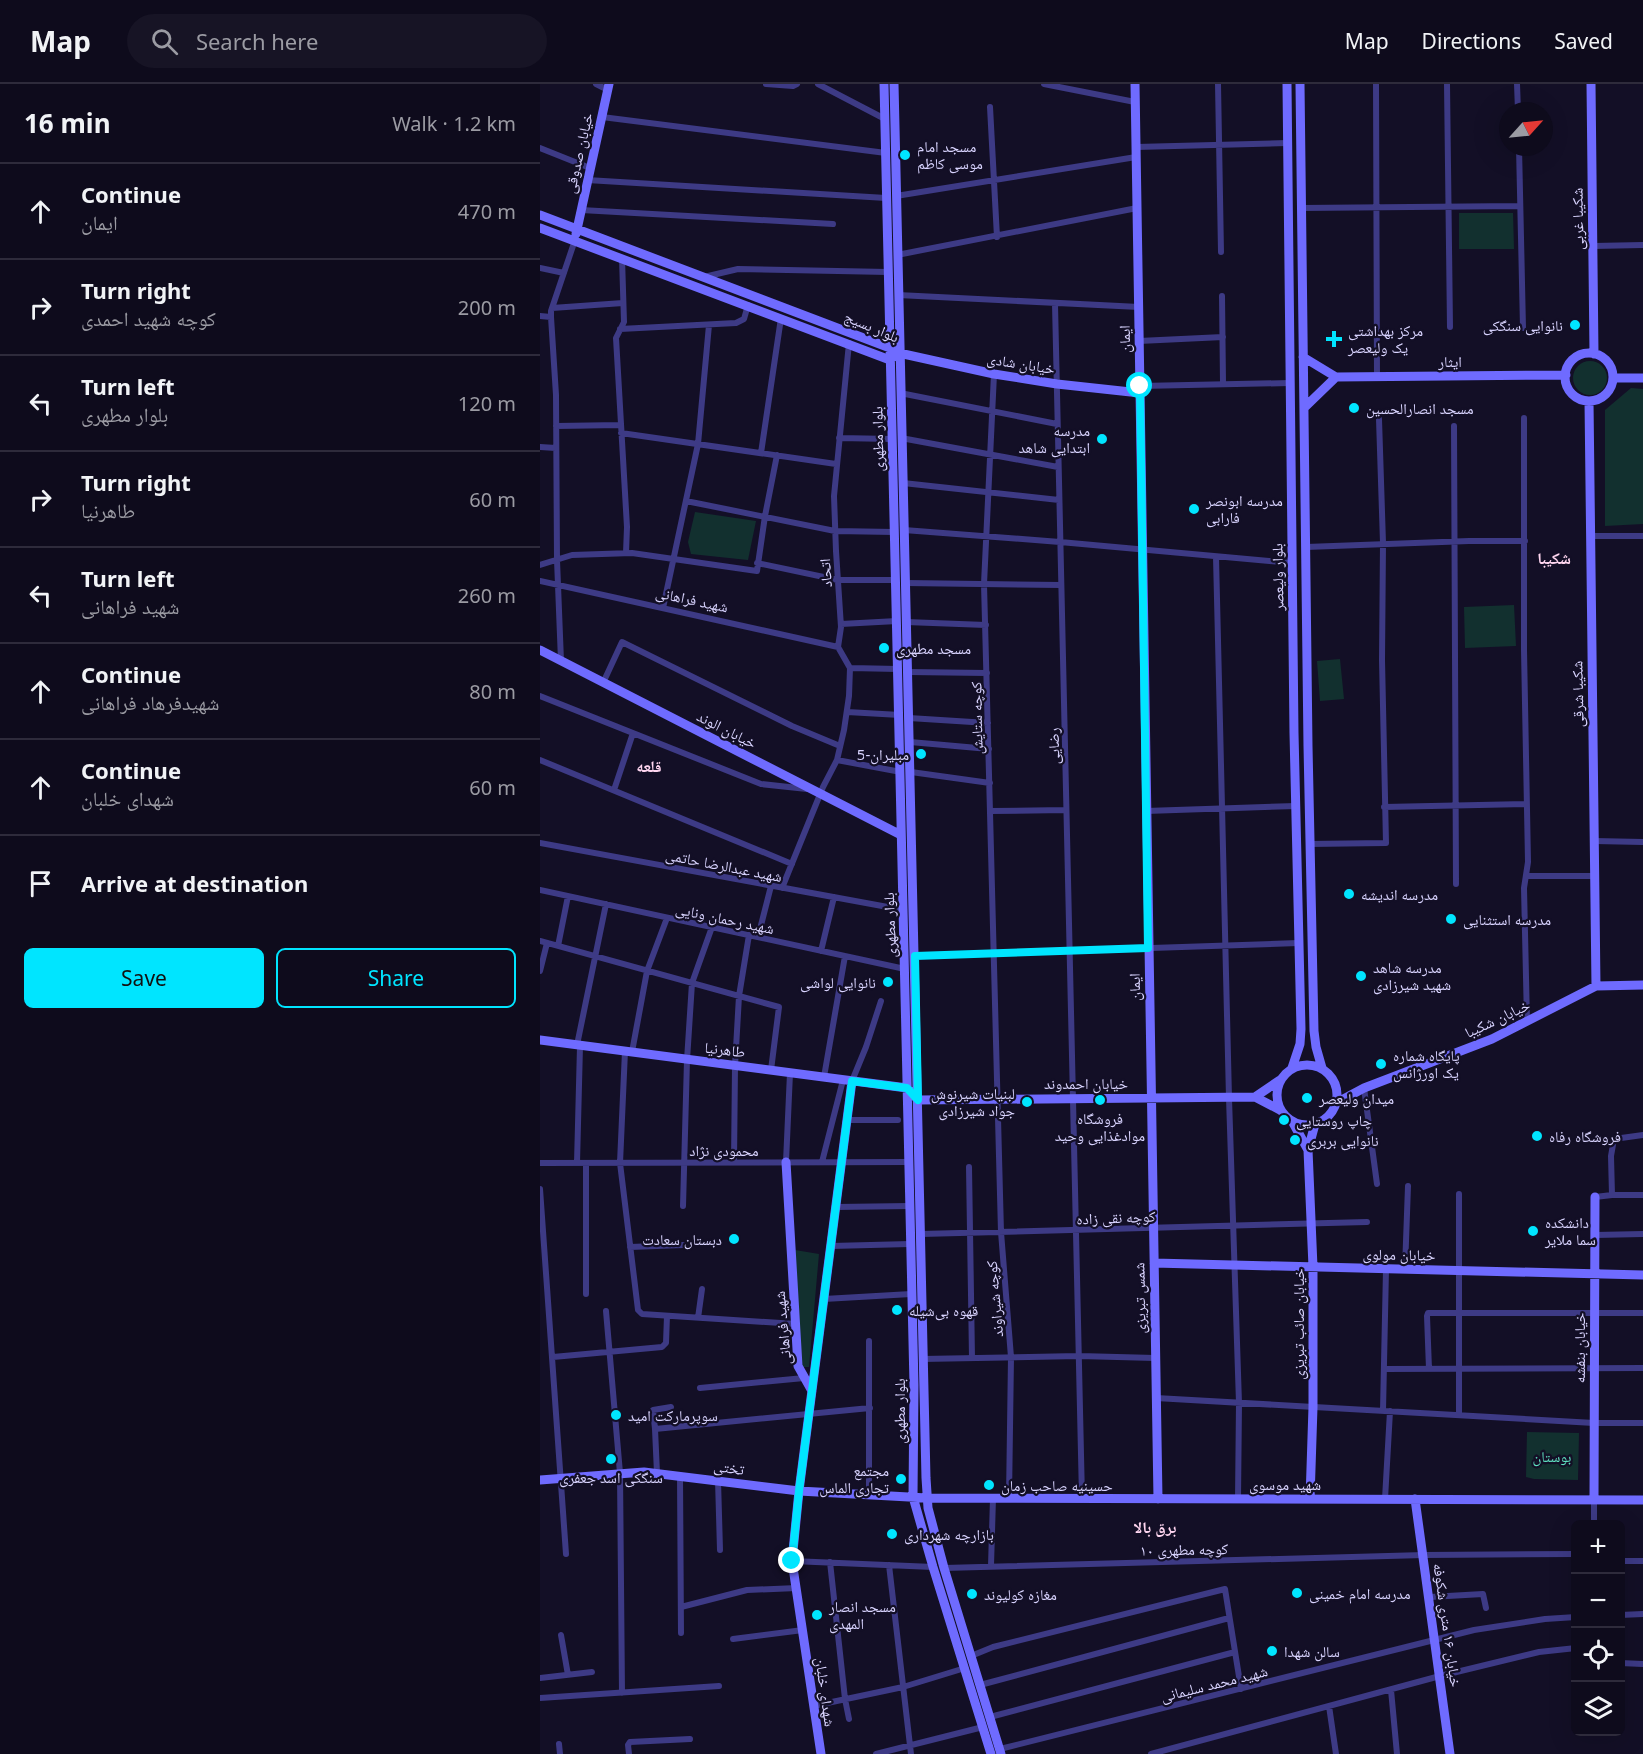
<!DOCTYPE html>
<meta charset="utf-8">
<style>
:root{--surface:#0e0b1c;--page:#171425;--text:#f1f3f6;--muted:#9b9ba3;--line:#2e2b3b;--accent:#00e5ff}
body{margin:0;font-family:"Noto Sans","Noto Naskh Arabic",sans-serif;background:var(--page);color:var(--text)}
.controls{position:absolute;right:18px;bottom:18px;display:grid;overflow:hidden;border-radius:9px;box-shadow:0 6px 24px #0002}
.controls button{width:54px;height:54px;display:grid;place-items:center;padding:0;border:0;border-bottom:2px solid var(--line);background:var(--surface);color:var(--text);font:30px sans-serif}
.compass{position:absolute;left:959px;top:18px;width:54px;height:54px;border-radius:50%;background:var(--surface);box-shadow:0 6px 24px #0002;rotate:63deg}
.stop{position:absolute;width:18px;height:18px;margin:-14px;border:4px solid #00e5ff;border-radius:50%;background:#fff}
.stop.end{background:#00e5ff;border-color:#fff;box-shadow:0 2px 6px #0008}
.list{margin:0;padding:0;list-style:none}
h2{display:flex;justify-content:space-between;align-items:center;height:78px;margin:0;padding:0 24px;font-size:26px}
h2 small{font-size:20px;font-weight:400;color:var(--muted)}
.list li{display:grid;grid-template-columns:39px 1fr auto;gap:18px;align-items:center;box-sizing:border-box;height:96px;padding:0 24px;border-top:2px solid var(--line)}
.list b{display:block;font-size:22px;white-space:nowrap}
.list p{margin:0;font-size:20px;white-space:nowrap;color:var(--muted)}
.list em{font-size:20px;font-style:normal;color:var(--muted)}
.actions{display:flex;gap:12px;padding:18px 24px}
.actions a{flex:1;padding:14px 0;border:2px solid var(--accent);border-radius:9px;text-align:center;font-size:21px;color:var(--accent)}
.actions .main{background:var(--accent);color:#111}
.icon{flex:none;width:33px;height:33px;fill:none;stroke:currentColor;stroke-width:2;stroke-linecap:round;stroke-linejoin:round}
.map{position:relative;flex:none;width:1103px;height:1670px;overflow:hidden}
header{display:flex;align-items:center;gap:36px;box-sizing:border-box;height:84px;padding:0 30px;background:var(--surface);border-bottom:2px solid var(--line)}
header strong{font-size:28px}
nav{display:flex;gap:33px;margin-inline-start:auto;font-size:21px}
.search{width:420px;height:54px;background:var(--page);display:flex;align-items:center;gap:15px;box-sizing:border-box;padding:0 21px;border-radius:33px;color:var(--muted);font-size:22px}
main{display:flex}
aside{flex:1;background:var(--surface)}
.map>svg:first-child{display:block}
.green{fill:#12302f}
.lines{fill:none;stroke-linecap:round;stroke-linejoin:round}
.street{stroke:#3d3a85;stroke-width:6}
.secondary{stroke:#6f6bff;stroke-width:9}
.route{stroke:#00e5ff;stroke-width:8}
.poi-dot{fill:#00e5ff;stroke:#130f26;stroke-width:2}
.labels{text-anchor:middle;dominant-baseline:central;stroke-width:4.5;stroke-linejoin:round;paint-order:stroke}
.poi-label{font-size:15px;fill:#d9d4ff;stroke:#130f26;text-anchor:start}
.street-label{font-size:15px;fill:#d9d4ff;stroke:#130f26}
.park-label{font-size:15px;fill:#5fe0c0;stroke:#130f26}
.neighbourhood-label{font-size:16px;font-weight:bold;fill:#ffd6f0;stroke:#130f26}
</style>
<header>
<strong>Map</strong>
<div class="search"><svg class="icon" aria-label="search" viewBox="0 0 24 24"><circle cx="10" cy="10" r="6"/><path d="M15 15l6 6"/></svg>Search here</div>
<nav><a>Map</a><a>Directions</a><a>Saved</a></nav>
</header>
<main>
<aside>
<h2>16 min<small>Walk · 1.2 km</small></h2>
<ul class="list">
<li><svg class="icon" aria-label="ahead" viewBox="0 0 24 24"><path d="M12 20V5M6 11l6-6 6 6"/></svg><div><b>Continue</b><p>ایمان</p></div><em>470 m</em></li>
<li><svg class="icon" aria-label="right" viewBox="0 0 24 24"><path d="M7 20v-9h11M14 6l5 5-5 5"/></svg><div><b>Turn right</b><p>کوچه شهید احمدی</p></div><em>200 m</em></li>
<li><svg class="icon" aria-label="left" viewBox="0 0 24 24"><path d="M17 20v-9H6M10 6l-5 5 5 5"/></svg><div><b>Turn left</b><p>بلوار مطهری</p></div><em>120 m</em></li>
<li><svg class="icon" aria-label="right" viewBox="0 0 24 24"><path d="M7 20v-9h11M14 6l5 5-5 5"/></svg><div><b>Turn right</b><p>طاهرنیا</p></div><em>60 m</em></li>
<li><svg class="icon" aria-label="left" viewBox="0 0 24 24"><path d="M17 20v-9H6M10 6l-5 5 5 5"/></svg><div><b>Turn left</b><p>شهید فراهانی</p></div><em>260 m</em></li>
<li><svg class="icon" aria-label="ahead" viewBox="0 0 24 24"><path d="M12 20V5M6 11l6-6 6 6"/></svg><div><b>Continue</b><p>شهیدفرهاد فراهانی</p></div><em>80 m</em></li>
<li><svg class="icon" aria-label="ahead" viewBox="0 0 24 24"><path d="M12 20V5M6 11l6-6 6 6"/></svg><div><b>Continue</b><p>شهدای خلبان</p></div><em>60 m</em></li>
<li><svg class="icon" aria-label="arrive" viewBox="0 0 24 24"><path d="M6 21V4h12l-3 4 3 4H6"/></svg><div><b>Arrive at destination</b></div></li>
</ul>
<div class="actions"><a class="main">Save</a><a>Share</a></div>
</aside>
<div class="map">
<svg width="1103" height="1670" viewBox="0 0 1103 1670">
<rect width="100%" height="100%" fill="#130f26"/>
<path class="green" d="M919,129H973L974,165H919Z
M1033 294a17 17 0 1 1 34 0a17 17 0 1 1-34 0Z
M1091,304L1103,305V440L1065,442V326Z
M155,428L216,437L208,476L151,470L148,458Z
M974,521L976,562L925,564L924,523Z
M800,575L804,615L780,617L777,577Z
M255,1166L279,1170L269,1283H262Z
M987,1348L1039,1349L1038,1396L994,1395L986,1393Z"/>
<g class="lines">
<path class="street" d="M56,0L68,6
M226,0L253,2L257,0
M278,0L345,35
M504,0L595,18
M678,0L681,168
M836,0L837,292
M907,0L910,243
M977,0L978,27
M450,23L457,153
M62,33L346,69
M596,63L747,59
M979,63L983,244
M0,64L50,84
M47,96L346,114
M356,112L596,73
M761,124L980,122
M41,126L293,140
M1053,162L1103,161
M357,171L597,124
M82,174L84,238L76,254L87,443L86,469
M0,184L24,189
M164,193L198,185L348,188
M358,211L599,223
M682,212L683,299
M515,220L542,1414
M12,224L83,219
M0,232L11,233
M80,245L196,239L204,235L208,221
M599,257L683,253
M454,290L444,500L461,1148L471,1273L469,1414
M600,302L750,299
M360,309L517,340
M984,334V566L988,778L984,804L987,937
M16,342L81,341
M914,342L916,800
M81,349L296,380
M299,354L352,355
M361,354L518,383
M0,363L16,364
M221,369L241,234
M363,399L519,416
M146,417L295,447L354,448
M364,446L520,458L751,479
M1050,452H1103
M766,463L929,457H985
M676,473L689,1014L699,1319L698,1415
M217,479L298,496H356
M0,481L32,471L92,469L217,487L225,432L237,371
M0,497L298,563
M365,499L521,501
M123,524L158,360L169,241
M366,538L446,541
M301,540L357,537
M21,577L17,476L16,311L11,233V227L35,156
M310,584L358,585
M368,588L447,589
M63,599L82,558L252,642L300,662
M0,612L221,700L267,705
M307,628L360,631
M369,634L448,639
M370,658L449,665
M0,676L252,780
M297,676L361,688
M371,688L450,699
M74,706L93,649
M844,723L987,720
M450,727L526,726
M606,727L756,722
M1054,757L1103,758
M0,759L364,826
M769,760L846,759L842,576L843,459L839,335
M986,792H1055
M242,804L283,703L297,676L304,646L309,612L310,584L298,563L301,543L296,467L294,412L309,259
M0,806L365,885
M218,853L231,802
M0,857L239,923L231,986
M18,862L28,812
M281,867L294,813
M375,872L758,859
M0,887L7,859
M37,961L66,820
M85,967L80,1079L98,1226L102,1230L256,1240
M92,968L107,887L127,834
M284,993L305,872
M312,997L326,963L341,917
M824,1004L837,1100
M307,1036H358
M194,1078L195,982L199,912L209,851
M246,1078L250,989
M282,1078L303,996
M0,1079L369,1078
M37,1079L40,962
M429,1083L432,1274
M0,1105L26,1470
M919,1110V1331
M1072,1111L1071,1072L1074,1055L1103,1051
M1055,1113L1072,1111H1103
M143,1122L147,976L152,899L172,843
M296,1123L370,1122
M381,1150L827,1138
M1055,1151L1103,1150
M291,1162L370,1160
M90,1163L143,1161
M865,1185L868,1102
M46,1210V1079
M284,1215L371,1210
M66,1227L80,1389L82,1609
M158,1234L162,1205
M13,1273L122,1263L126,1259L127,1232
M382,1275L539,1272L615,1274
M844,1285L1103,1284
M889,1285L887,1232L888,1229H1103
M160,1304L264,1294
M616,1314L1054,1339H1103
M843,1327L846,1185
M115,1345L113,1326L131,1323
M117,1389L115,1345L330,1324
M140,1392L141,1549
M178,1396L180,1466
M329,1411V1257
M845,1415L850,1327
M1054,1416V1440
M252,1477L393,1483
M1080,1477H1103
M290,1478L305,1615L309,1635
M349,1481L371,1670
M451,1482L453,1414
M404,1484L884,1471L1036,1470
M890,1513L943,1510L946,1524
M141,1523L207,1506L257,1504
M1080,1531L1103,1530
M21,1551L28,1591
M193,1555L263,1546
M431,1572L453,1563L685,1505L701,1605
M1080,1579L1103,1580
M0,1594L52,1588
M440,1601L689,1534
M851,1606L857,1670
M0,1614L179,1602
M273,1622L363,1603L425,1584
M789,1622L796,1670
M450,1633L695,1568
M19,1660L20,1670
M460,1665L934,1546L1005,1535L1036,1533
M89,1670L88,1661L90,1658L150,1655
M336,1670L443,1643
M611,1670L900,1592L999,1568L1036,1564"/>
<path class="secondary" d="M344,0L374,1301L373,1413L393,1483L451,1670
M354,0L386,1394L388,1424L404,1484L461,1670
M595,0L618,1415
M747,0L754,649L761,945L760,960L752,984
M760,0L768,662L774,947L776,963L782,984
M1051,0L1054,270
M0,131L350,264L359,269L454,290L517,300L600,309
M0,144L350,276L352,274
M36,150L69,0
M1025 293a24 24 0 1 1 48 0a24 24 0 1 1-48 0Z
M763,273L796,293L1026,291
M1073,294H1103
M1049,317L1056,902
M765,323L796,293
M0,566L361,751
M0,956L367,1004L378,1016L715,1013L740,1026
M737 1011a30 30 0 1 1 60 0a30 30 0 1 1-60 0Z
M715,1013L740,996
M796,1019L824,1004L952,955L1056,902L1103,901
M752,1037L768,1066
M246,1078L258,1282L272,1307
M614,1179L1103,1191
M0,1396L104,1388L259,1407L387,1414L1103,1416
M770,1415L773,1323V1183L768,1066L775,1040
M875,1415L910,1670
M1054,1416L1055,1113
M281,1670L252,1477L259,1407L312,997"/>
</g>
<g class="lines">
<path class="route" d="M252,1477L259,1407L312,997L367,1004L378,1016L375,872L608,864L600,302"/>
</g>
<g class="poi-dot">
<circle cx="365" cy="71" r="6"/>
<circle cx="1035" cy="241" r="6"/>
<path d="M791 246h6v6h6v6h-6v6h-6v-6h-6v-6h6z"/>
<circle cx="814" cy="324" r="6"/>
<circle cx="562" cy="355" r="6"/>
<circle cx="654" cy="425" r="6"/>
<circle cx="344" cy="564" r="6"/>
<circle cx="381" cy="670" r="6"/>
<circle cx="809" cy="810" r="6"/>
<circle cx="911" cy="835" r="6"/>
<circle cx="821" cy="892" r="6"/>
<circle cx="348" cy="898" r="6"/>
<circle cx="841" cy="980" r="6"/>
<circle cx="767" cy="1014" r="6"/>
<circle cx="560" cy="1016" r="6"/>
<circle cx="487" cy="1018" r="6"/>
<circle cx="744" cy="1036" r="6"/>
<circle cx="997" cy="1052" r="6"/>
<circle cx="755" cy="1056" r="6"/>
<circle cx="993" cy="1147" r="6"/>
<circle cx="194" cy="1155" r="6"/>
<circle cx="357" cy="1226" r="6"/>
<circle cx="76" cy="1331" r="6"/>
<circle cx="71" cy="1375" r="6"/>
<circle cx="361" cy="1395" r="6"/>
<circle cx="449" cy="1401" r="6"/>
<circle cx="352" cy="1450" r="6"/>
<circle cx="757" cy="1509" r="6"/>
<circle cx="432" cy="1510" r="6"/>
<circle cx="277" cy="1531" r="6"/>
<circle cx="732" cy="1567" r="6"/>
</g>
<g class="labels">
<g class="poi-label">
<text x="377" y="62">مسجد امام<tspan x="377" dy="17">موسی کاظم</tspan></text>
<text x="1023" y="241" text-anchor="end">نانوایی سنگکی</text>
<text x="808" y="246">مرکز بهداشتی<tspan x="808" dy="17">یک ولیعصر</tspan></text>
<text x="826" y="324">مسجد انصارالحسین</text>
<text x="550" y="346" text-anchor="end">مدرسه<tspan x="550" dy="17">ابتدایی شاهد</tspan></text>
<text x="666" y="416">مدرسه ابونصر<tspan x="666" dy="17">فارابی</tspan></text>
<text x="356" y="564">مسجد مطهری</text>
<text x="369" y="670" text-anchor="end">مبلیران-5</text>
<text x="821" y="810">مدرسه اندیشه</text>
<text x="923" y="835">مدرسه استثنایی</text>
<text x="833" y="883">مدرسه شاهد<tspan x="833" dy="17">شهید شیرزادی</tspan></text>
<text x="336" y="898" text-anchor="end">نانوایی لواشی</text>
<text x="853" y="971">پایگاه شماره<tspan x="853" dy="17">یک اورژانس</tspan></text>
<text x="475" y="1009" text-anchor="end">لبنیات شیرنوش<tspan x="475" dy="17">جواد شیرزادی</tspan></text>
<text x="779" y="1014">میدان ولیعصر</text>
<text x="560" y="1034" text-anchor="middle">فروشگاه<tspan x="560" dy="17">موادغذایی وحید</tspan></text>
<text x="756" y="1036">چاپ روستایی</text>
<text x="1009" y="1052">فروشگاه رفاه</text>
<text x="767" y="1056">نانوایی بربری</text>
<text x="1005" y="1138">دانشکده<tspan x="1005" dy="17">سما ملایر</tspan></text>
<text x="182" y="1155" text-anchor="end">دبستان سعادت</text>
<text x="369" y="1226">قهوه بی‌شیله</text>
<text x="88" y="1331">سوپرمارکت امید</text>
<text x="349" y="1386" text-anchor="end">مجتمع<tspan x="349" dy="17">تجاری الماس</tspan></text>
<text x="71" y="1393" text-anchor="middle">سنگکی اسد جعفری</text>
<text x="461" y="1401">حسینیه صاحب زمان</text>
<text x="364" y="1450">بازارچه شهرداری</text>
<text x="769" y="1509">مدرسه امام خمینی</text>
<text x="444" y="1510">مغازه کولیوند</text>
<text x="289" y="1522">مسجد انصار<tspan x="289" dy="17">المهدی</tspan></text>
<text x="744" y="1567">سالن شهدا</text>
</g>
<g class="street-label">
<text transform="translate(38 69) rotate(-77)">خیابان صدوقی</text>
<text transform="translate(1037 135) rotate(-91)">شکیبا غربی</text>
<text transform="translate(332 242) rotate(23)">بلوار بسیج</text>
<text transform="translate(584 255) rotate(-91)">ایمان</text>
<text x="910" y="277">ایثار</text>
<text transform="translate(481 279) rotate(9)">خیابان شادی</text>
<text transform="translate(337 355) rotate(-91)">بلوار مطهری</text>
<text transform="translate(285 489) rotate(-94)">اتحاد</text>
<text transform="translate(737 493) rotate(-91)">بلوار ولیعصر</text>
<text transform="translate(152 515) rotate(12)">شهید فراهانی</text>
<text transform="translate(1037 610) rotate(-91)">شکیبا شرقی</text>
<text transform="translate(436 634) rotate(-91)">کوچه ستایش</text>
<text transform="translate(187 645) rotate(27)">خیابان الوند</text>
<text transform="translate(513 662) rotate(-91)">رضایی</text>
<text transform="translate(184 781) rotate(11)">شهید عبدالرضا حاتمی</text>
<text transform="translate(185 834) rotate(12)">شهید رحمان ونایی</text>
<text transform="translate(349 841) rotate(-92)">بلوار مطهری</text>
<text transform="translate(594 903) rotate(-91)">ایمان</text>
<text transform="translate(957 934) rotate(-25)">خیابان شکیبا</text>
<text transform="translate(185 965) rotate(7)">طاهرنیا</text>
<text x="546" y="999">خیابان احمدوند</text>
<text x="184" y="1066">محمودی نژاد</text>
<text transform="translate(576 1133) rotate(-2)">کوچه نقی زاده</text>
<text transform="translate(859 1170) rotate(1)">خیابان مولوی</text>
<text transform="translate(599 1214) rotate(-91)">شمس تبریزی</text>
<text transform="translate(454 1215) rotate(-95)">کوچه شیراوند</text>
<text transform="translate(758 1240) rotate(-90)">خیابان صائب تبریزی</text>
<text transform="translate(242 1244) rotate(-95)">شهید فراهانی</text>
<text transform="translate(1039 1264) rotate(-90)">خیابان بنفشه</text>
<text transform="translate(359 1327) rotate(-90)">بلوار مطهری</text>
<text transform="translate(189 1383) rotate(8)">تختی</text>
<text x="745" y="1400">شهید موسوی</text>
<text transform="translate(644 1465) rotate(-1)">کوچه مطهری ۱۰</text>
<text transform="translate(908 1541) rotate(82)">خیابان ۱۶ متری شکوفه</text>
<text transform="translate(674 1599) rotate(-14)">شهید محمد سلیمانی</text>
<text transform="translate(286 1608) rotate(82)">شهدای خلبان</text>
</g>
<g class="park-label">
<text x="1012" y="1372">بوستان</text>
</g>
<g class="neighbourhood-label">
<text x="1014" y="474">شکیبا</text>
<text x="109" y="682">قلعه</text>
<text x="615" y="1443">برق بالا</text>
</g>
</g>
</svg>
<div class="controls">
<button>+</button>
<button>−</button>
<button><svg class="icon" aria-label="locate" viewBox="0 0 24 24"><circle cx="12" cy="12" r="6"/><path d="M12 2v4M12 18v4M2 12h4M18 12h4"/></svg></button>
<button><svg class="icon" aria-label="layers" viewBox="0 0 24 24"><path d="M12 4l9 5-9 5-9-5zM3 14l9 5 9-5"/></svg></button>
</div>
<svg class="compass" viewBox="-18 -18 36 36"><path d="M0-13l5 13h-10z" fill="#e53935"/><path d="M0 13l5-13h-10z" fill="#9b9ba3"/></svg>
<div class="stop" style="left:600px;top:302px"></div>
<div class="stop end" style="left:252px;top:1477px"></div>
</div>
</main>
